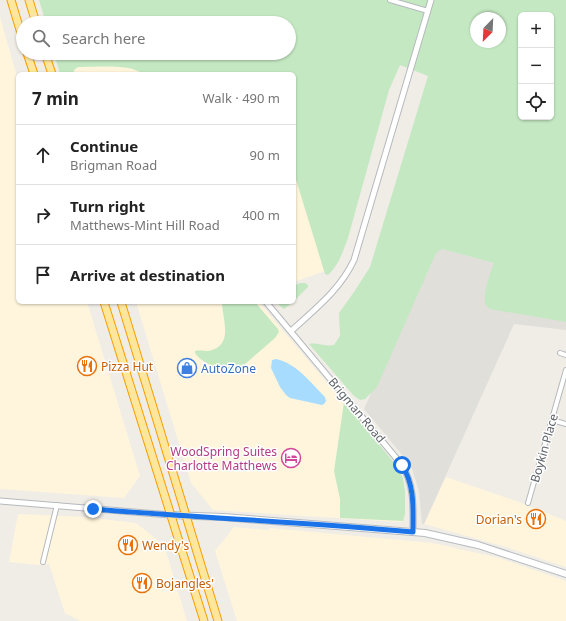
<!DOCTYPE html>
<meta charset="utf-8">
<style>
:root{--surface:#fff;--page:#f2f2f2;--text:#222;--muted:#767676;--line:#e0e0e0}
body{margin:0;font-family:"Noto Sans",sans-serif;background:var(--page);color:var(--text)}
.controls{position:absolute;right:12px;top:12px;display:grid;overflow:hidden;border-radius:6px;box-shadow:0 1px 3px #0004}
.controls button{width:36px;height:36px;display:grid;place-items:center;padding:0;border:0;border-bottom:1px solid var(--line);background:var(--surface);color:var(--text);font:20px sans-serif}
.compass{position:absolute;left:470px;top:12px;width:36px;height:36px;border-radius:50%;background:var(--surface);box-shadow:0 1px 3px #0004;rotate:204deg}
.stop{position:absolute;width:12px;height:12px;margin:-9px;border:3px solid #1a73e8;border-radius:50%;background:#fff}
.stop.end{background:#1a73e8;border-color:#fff;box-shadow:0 1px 4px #0008}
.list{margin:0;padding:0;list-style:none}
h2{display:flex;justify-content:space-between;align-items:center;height:52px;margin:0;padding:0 16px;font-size:17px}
h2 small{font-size:13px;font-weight:400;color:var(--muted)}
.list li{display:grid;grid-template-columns:26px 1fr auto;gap:12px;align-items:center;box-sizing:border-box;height:60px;padding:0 16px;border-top:1px solid var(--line)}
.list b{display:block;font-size:15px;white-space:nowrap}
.list p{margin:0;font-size:13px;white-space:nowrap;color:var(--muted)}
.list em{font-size:13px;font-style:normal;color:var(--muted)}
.icon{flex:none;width:22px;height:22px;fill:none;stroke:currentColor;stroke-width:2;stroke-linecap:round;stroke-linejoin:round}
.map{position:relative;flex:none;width:566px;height:621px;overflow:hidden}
.search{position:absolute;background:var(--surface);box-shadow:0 1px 3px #0004;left:16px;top:16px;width:280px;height:44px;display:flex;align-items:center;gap:10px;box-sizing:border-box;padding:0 14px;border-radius:22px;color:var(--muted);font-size:15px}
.panel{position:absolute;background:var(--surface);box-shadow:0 1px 3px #0004;left:16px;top:72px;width:280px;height:232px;border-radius:6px}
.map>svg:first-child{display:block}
.commercial{fill:#fff5dc}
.industrial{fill:#e1dfda}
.green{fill:#c4e8c2;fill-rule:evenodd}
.water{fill:#a7dcff}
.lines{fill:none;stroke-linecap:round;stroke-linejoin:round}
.minor-casing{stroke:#b6b9bd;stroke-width:6}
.tertiary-casing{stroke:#b6b9bd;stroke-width:7}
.secondary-casing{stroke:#b7bbc0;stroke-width:8}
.trunk-casing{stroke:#f69e00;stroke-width:9}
.minor{stroke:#fff;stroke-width:4}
.tertiary{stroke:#fff;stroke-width:5}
.secondary{stroke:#fff;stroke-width:6}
.trunk{stroke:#ffe69d;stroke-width:7}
.route{stroke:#1a73e8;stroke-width:5}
.labels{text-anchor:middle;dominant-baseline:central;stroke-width:3;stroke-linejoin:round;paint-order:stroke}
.food-label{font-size:12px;fill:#c56008;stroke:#fff;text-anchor:start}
.shop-label{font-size:12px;fill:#366cbe;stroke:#fff;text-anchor:start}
.street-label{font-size:12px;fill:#5d6267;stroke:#fff}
.hotel-label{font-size:12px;fill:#b23c85;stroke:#fff;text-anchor:end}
</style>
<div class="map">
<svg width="566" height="621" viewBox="0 0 566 621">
<rect width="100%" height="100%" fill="#f0ede6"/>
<path class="commercial" d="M0,17L18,80V302H87L140,476L124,498L0,489Z
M71,62L263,74H75Z
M294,173L325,271L294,282Z
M136,302H259L396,465L403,478L405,491V514L403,521L400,522L213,510L191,483Z
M446,477L519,502L566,521V567L506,547L424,524Z
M18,514L85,517L136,523L164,545L187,621H80L65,613L49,564L40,565L9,562Z
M234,527L268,530L270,528L433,543L499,558L566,581V621H237L215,551Z"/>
<path class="industrial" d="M436,247L566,283V330L514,324L424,524H422L419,492L412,469L403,456L364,409Z"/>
<path class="green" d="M39,0H566V322L490,309L485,304C484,289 489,277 494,263L442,249L436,253L377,387L365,399L360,400L354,396L309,344C317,342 325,347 334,345L340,336L339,313L354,292L370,267L428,76L400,65L389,90L348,238C343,251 339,265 328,275L325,274L294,173V74H142C132,64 98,67 83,67H78L74,70V74H60L54,53H289V23H46ZM521,15H551V117H521ZM476,18H500V42H476Z
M300,283H305L308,285V287L294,301V286Z
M222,302H255L278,329L279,332L275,338L237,371C227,375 200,362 195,353V351C199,350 204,351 208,351C235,346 222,319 222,302Z
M278,302H293L284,309L279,305Z
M344,402L396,465L403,478L405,491V514L403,521L340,518V499L334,471Z"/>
<path class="water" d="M276,359C296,363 311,383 325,397L326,401L324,404L322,405L290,398L286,395L280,387L271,368L272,360Z"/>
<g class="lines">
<g class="minor-casing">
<path id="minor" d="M390,0L428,11
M560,353L566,355
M552,420L566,424
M528,503L566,370
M43,562L57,505"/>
</g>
<g class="tertiary-casing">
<path id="tertiary" d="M266,302L402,465C415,486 413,508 413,532
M291,331C315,309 340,290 354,260L431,0
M0,501L170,515"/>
</g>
<g class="secondary-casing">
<path id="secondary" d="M170,515L223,517L425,533L478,545L566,574"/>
</g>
<g class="trunk-casing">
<path id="trunk" d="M11,0L23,40
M29,0L36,23
M27,53L34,74
M45,53L52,74
M104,302L204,621
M121,302L218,621"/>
</g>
<use href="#minor" class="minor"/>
<use href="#tertiary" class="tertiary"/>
<use href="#secondary" class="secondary"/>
<use href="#trunk" class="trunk"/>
</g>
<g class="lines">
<path class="route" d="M93,509C200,518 306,522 413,532C413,508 415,486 402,465"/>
</g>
<defs>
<g id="restaurant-ring" transform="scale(1)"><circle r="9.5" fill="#fff" stroke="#e8710a" stroke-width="1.5"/><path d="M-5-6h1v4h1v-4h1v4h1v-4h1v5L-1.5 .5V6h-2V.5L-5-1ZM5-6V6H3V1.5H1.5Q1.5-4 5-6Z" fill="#e8710a"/></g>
<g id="shop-ring" transform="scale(1)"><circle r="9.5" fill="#fff" stroke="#3f7fe0" stroke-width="1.5"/><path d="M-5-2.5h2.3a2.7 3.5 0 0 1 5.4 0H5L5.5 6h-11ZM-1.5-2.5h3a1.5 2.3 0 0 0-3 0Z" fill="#3f7fe0"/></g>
<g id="hotel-ring" transform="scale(1)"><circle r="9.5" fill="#fff" stroke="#d1479c" stroke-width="1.5"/><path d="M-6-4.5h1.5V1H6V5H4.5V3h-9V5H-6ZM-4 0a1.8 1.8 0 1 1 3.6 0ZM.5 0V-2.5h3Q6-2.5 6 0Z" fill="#d1479c"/></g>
</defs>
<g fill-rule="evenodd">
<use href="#restaurant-ring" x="87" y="366"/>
<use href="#shop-ring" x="187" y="368"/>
<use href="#hotel-ring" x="291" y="458"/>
<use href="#restaurant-ring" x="536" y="519"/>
<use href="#restaurant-ring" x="128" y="545"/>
<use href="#restaurant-ring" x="142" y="583"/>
</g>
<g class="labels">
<g class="food-label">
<text x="101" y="366">Pizza Hut</text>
<text x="522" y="519" text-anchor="end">Dorian's</text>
<text x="142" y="545">Wendy's</text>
<text x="156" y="583">Bojangles'</text>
</g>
<g class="shop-label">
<text x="201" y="368">AutoZone</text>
</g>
<g class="street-label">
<text transform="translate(357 410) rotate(50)">Brigman Road</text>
<text transform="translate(544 448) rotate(-74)">Boykin Place</text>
</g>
<g class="hotel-label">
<text x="277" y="451">WoodSpring Suites<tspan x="277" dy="14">Charlotte Matthews</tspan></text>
</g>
</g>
</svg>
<div class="controls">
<button>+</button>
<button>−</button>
<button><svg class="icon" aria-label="locate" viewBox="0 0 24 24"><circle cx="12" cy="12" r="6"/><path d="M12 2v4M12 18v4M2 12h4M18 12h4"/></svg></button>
</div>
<svg class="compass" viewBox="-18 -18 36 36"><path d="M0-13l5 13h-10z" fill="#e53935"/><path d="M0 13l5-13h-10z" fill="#767676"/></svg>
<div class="stop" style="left:402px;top:465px"></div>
<div class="stop end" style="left:93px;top:509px"></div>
<div class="search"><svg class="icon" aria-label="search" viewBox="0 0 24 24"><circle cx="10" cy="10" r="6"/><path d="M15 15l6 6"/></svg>Search here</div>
<section class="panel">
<h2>7 min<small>Walk · 490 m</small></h2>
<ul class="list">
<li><svg class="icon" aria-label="ahead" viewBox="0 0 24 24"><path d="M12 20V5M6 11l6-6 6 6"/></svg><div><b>Continue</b><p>Brigman Road</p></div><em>90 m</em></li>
<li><svg class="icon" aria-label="right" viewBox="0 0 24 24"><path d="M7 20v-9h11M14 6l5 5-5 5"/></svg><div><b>Turn right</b><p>Matthews-Mint Hill Road</p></div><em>400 m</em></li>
<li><svg class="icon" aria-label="arrive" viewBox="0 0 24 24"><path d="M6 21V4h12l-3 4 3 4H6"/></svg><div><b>Arrive at destination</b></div></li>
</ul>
</section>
</div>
